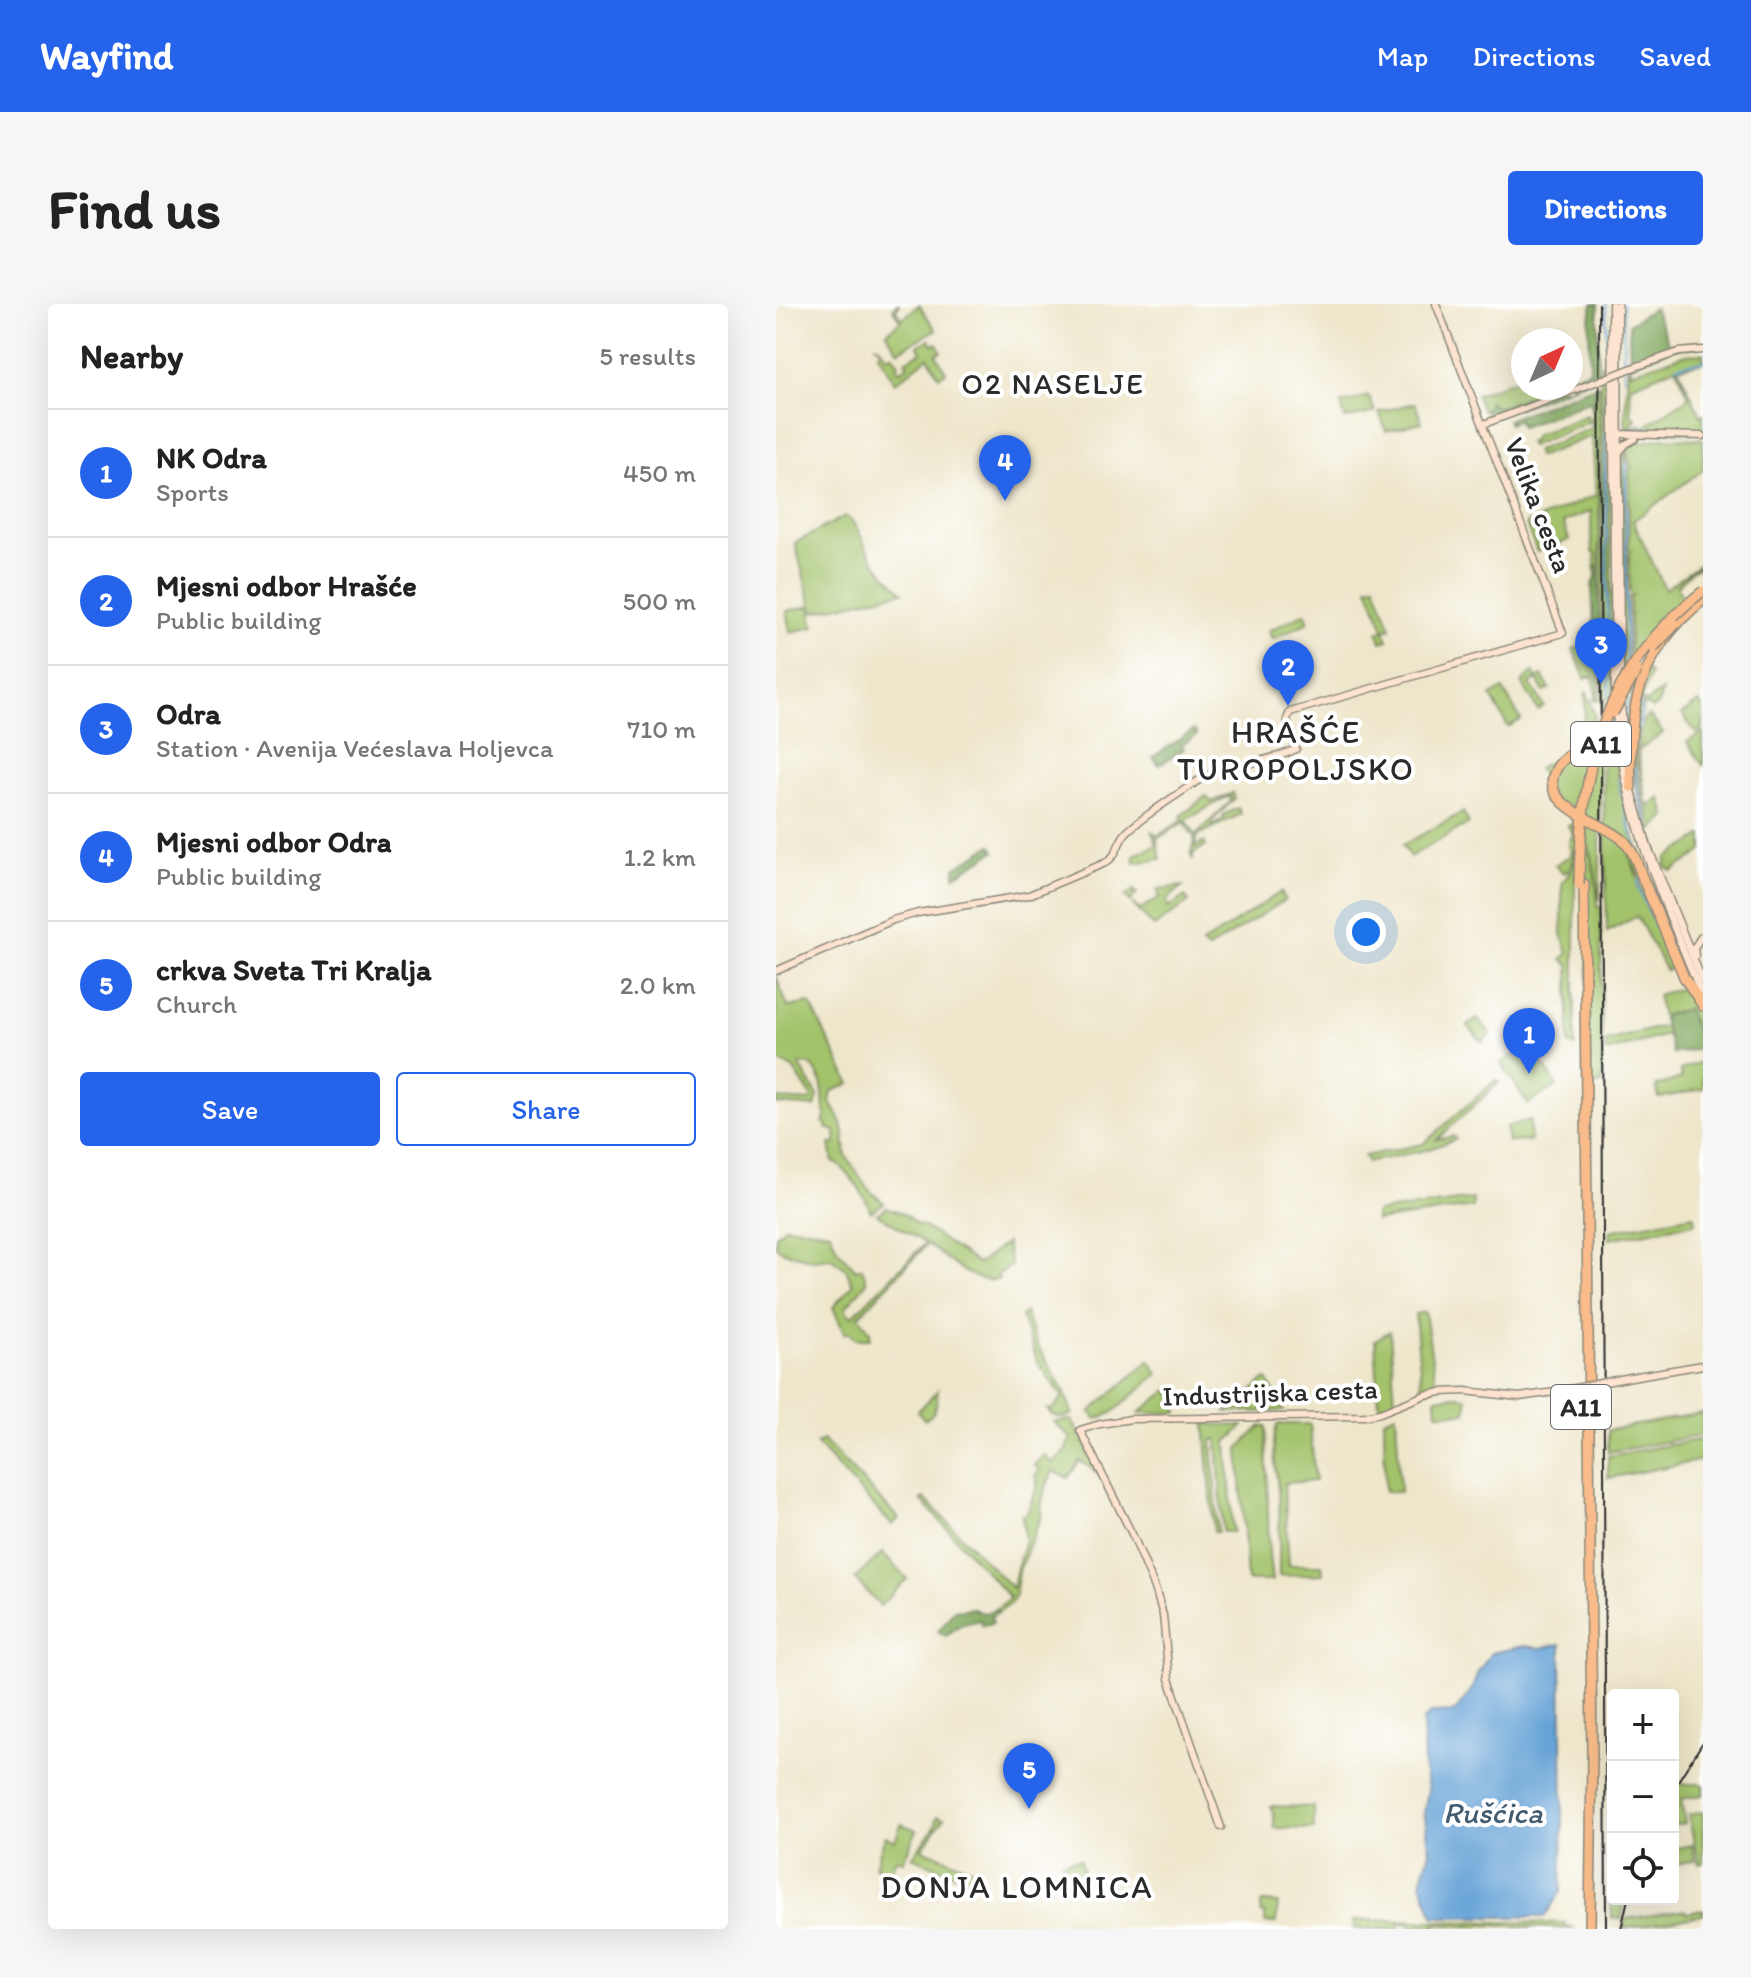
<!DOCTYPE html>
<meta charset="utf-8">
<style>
:root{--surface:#fff;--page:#f6f6f6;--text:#222;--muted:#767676;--line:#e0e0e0;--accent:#2563eb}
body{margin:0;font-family:Itim,sans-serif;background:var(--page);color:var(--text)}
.controls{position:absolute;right:24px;bottom:24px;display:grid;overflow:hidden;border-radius:8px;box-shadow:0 8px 32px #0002}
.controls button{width:72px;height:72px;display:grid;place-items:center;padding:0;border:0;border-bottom:2px solid var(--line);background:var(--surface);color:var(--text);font:40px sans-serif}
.compass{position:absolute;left:735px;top:24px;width:72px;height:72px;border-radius:50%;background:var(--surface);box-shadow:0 8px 32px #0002;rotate:44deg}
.you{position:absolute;left:590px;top:628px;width:28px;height:28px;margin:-20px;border:6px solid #fff;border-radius:50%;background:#1a73e8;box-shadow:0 0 0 12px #1a73e833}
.badge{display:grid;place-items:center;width:52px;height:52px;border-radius:50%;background:var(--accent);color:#fff;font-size:26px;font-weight:700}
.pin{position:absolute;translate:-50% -66px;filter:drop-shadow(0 2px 4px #0008)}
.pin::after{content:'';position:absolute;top:42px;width:28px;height:24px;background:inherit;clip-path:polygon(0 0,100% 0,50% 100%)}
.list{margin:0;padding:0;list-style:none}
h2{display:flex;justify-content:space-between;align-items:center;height:104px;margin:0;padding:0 32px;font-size:34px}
h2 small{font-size:26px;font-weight:400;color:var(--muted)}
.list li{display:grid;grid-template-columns:52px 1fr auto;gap:24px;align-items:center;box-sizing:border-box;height:128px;padding:0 32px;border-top:2px solid var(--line)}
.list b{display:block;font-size:30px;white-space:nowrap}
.list p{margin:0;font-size:26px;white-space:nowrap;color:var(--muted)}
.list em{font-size:26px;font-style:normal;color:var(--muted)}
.actions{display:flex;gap:16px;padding:24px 32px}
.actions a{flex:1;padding:18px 0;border:2px solid var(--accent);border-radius:8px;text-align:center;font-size:28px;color:var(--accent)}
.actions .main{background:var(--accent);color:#fff}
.icon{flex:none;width:44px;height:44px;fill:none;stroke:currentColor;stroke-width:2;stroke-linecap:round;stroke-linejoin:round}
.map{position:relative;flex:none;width:927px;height:1625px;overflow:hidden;border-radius:8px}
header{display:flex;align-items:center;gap:48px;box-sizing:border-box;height:112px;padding:0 40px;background:var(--accent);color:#fff}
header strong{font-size:38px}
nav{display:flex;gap:44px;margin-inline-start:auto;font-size:28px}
.intro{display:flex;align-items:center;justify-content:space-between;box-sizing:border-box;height:192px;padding:0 48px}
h1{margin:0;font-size:56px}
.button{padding:20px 36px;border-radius:8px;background:var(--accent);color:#fff;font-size:28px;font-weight:700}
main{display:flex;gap:48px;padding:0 48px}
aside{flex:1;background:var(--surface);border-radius:8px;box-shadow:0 8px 32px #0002}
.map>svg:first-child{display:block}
.green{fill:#a3c26a;stroke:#67764a;stroke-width:2;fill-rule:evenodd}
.forest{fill:#82a85e;stroke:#566a44;stroke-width:2}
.water{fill:#65a2d6;stroke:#486680;stroke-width:2}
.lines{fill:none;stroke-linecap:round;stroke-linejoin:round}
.stream{stroke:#65a2d6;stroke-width:2}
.secondary-casing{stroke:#8c887a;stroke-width:9}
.motorway-casing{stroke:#8c887a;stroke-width:12}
.secondary{stroke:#fde4d0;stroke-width:6}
.motorway{stroke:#f9bc8a;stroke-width:9}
.rail{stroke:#2b2b2b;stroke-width:2}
.secondary-bridge-casing{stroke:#8c887a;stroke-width:9;stroke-linecap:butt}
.motorway-bridge-casing{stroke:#8c887a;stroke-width:12;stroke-linecap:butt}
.secondary-bridge{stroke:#fde4d0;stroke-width:6}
.motorway-bridge{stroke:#f9bc8a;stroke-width:9}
.labels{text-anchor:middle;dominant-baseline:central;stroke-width:8;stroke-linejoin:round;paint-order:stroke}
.shield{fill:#fff;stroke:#6b6b6b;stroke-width:2}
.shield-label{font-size:26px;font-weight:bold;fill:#2b2b2b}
.street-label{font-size:28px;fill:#2b2b2b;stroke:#fff}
.neighbourhood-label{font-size:30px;letter-spacing:2px;fill:#2b2b2b;stroke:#fff}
.water-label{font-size:30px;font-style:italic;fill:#425b6f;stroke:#fff}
.quarter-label{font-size:32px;letter-spacing:2px;fill:#2b2b2b;stroke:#fff}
</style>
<header>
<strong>Wayfind</strong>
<nav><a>Map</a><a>Directions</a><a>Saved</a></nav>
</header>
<div class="intro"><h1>Find us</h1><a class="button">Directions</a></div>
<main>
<aside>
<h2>Nearby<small>5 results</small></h2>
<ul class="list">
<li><span class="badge">1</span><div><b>NK Odra</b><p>Sports</p></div><em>450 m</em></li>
<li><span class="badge">2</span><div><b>Mjesni odbor Hrašće</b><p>Public building</p></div><em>500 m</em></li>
<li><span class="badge">3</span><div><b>Odra</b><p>Station · Avenija Većeslava Holjevca</p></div><em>710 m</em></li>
<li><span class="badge">4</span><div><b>Mjesni odbor Odra</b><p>Public building</p></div><em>1.2 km</em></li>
<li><span class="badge">5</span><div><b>crkva Sveta Tri Kralja</b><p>Church</p></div><em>2.0 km</em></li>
</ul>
<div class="actions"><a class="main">Save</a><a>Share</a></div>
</aside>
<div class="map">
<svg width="927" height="1625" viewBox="0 0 927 1625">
<rect width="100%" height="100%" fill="#fff"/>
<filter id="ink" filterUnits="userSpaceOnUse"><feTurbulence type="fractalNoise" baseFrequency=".0125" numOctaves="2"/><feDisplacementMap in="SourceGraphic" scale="16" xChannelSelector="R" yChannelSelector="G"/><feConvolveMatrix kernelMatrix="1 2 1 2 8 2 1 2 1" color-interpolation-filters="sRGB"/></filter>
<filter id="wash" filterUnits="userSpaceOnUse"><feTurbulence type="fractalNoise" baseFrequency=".006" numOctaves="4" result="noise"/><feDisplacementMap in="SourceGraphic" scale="32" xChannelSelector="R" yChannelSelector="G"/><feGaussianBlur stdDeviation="1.8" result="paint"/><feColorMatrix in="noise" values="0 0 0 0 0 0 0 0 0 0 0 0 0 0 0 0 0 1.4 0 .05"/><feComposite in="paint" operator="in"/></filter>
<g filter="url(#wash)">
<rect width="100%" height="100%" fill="#eee6ca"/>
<path class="green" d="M120,0H123L120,6L126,15L143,1L160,26L122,47L110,29L124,17L117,5Z
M154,35L157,41L161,39L165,47L160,50L170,68L163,72L152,53L119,79L102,50L104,44L98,40L103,42L111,53L116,50L123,60L120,63L123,67L132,61L129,57L145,48L142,42Z
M927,49V58L902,64L925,112L927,110V129L850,126C848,101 852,80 852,57L855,68L910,50ZM900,63L913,93L868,123L865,121L853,123L860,115L855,110L854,82Z
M835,59V138H832L831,177L834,178L835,189L837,392L826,398L825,60H830L828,174L833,392L832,208L830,174L831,60Z
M747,72V84H764L766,87L725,103L716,102L706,106L700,91Z
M823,81V262L819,263V249H816L815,207L787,218L793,236L761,248L750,220L820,191L816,132L762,153L759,147L816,124V105L818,104L819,82Z
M593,92L599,108L569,115L565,100Z
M639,99L646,118L610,127L603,108Z
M811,111L813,118L754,142L752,138L757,136L759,131Z
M888,134L927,135V166L857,217L889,285L927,258V262L916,267L901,282L908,298L857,355L858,378L868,362L874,370L865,396L870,398L886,387L883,399L877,405L854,392V293L857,291L854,289L853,249L856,247L853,245V165L856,162L853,161L852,144L861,139Z
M850,144L852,390L846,391C846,359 840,156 850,144ZM850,159L849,181L850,370L848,197Z
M69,212C85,222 85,239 96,254C104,267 116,277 127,288L37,308L19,239Z
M599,281L615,324L608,326L612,336L605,338L602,329L608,325L592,283Z
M34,302L38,323L15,328L11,307Z
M529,309L533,318L496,335L492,327Z
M823,326V396H817L820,392L817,372L809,374L797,345L810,342L807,330Z
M757,368L760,375L766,372L774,385L768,388L761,376L754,379L768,402L762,406L746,379Z
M727,385L745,416L732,423L715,392Z
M810,387L819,411L816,429H824V598L816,551L812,542H805L798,546C796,556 799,565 787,569L779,561L795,551L793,540L797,529L792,522L798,519L795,511L784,502L781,503L762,464L803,443L807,436Z
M849,395H851L868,402L863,419C868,402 864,401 850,395L851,420V398L865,405C858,447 854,481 872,522C866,492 857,466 860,435L861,472L875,535L869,520L851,446Z
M923,398L927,404V424L920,429L906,410Z
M826,399L836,402L838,447H834L835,452H838L856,528L900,639L907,649L913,669L852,549L896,664L890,667L861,612L831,628Z
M873,411L887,429L862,447L871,503L885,494L890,513L876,526C868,488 856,455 867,416Z
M927,428V461L911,438Z
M457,489L458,495L435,518L437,522L448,514L447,511L462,504L465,510L422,531L418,543L428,538L430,542L417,549V557L415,550L419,535L408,518L381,535L385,555L359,559L358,551L381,541L376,528L381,532L407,516L405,512L430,492L435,498ZM453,492L455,497L420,531L410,516Z
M687,508L693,519L634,553L627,541Z
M927,531V547L896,567L889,562L891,554Z
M804,544L811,545C818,556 822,589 821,603H825L826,780L813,782L811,571H800L799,581V743L793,740V661L786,655L792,650L786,630V579L798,563L800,547Z
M407,582L391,596L392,604L409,592L413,598L378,623L349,592L358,586L361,589L354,597L363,606L384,593L381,585Z
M505,588L509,596L432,645L426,640Z
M0,672L12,703L34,699L74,780L56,787L54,798L63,812L68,828L70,852L93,886L108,899L95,908C90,894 71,863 57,858L54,840H59V827L50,824V820L47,818L50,811C44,792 52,780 35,761L23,760L42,792L39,803L0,800L1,795L35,797L36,793L17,764L0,756Z
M906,684L918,704H921L927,714V727L921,729L911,706L886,712L881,691Z
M701,715L715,730L706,738L692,722Z
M889,722L891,731L830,748V737Z
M754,740L781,782L752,800L725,759Z
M927,757V785L883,794L880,782L906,774L904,766Z
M720,776L723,779L660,836L678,832L680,835L651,846L592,858L588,852L647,840Z
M754,816V837L732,838L730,823Z
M697,895V903L600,917V908Z
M111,903C116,906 123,907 128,910C137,915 136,921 147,922L202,960L230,939L235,962L221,971L223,975C198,983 170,953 151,940L83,1012L94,1028V1035H80L74,1029H68L57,1003L77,981L70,965L55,954L37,956L8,948L0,942V931L10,922L54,928L61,945L80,966L86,964L91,978L69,1004L73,1011L77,1012L149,939L101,910Z
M918,911L919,919L833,935V927Z
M249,1008L261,1041L288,1087L297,1110L287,1114L276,1111L271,1105L276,1106L287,1093L262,1059L245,1012Z
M649,1008L660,1082L646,1087L639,1010Z
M614,1027L619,1098L603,1103L599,1036Z
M374,1056L382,1070L336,1109L321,1115L314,1108Z
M491,1075L508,1107L450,1108L489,1076Z
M162,1086C160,1102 162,1107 149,1116L141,1108Z
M392,1086L399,1098L402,1109H363Z
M680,1092L691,1094L690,1109H661L660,1094Z
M927,1109V1131L832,1148V1126Z
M620,1110L624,1188H609L608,1115Z
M296,1116L325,1171L304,1157L292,1174L277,1167C270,1180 264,1198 265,1213L243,1266L239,1293L236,1298L222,1308L220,1305L234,1294L145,1196L148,1194L236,1284L249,1235L246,1211H250L262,1180L259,1173L263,1166L258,1161L268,1151L276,1159L288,1149L295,1134L278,1118Z
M429,1120L468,1122L451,1138L457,1228H447L441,1135L436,1136L442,1228H438Z
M502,1120H534L539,1177L508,1179L513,1261H546L547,1270L503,1272C503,1247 504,1221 503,1195C502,1177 493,1136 502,1120Z
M485,1122H490L493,1250L496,1277H471L463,1144Z
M927,1135V1156L832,1174V1152Z
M47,1136L123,1215L116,1221L40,1140Z
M106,1249L131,1275L104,1302L79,1275Z
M902,1480H927V1491L905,1495L909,1519L897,1522V1489Z
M494,1502L538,1503V1525L498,1524V1511Z
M927,1508V1559L923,1560L912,1511Z
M162,1512L168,1514L146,1545L197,1565L193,1576L136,1553L159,1522Z
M125,1520L141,1526L127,1557L120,1555L114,1571L99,1563L109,1532L119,1537Z
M916,1541L919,1556L897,1561V1545Z
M837,1546V1595H850L845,1615L836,1614L834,1550Z
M304,1555L307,1569H304L305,1575L268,1578V1573L282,1572V1566L287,1565L286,1558Z
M488,1598L502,1599L500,1619H489V1610L485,1609V1600Z
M909,1606L910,1609L927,1606V1611L847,1625L849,1615Z
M578,1616L789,1619V1622L799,1625L707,1621C700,1625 673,1620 659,1620L658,1625H651L650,1620H644L643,1625H635V1620L623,1619L622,1625H578Z"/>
<path class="forest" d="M816,0H822V73L795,83V74L814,66L813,23Z
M878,4L893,40L927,38V42L897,45L854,61V57L858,54L857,51L854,53L853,20Z
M819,82L818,104L816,105L814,97L745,123L742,116L733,120L731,116Z
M773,84H794L717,113L708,106L712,103V98L720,103H725Z
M823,262V326L818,327L816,282L820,273L819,263Z
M418,426L421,431L406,441L408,445L383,461L377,453Z
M215,541L219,547L179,572V564Z
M911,705L921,729L927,727V744L897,750L886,712Z
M197,1304C205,1311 212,1309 220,1305L222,1308L215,1313L217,1319L206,1321L204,1316L184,1321L170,1332L162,1327L178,1306Z"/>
<path class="water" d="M785,1340L787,1523L785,1588L768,1613H658L645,1578L654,1547L648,1508L652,1485L648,1466L647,1417L655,1409L679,1408L696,1385L702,1368L715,1349L748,1342L763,1344Z"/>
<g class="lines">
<path class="stream" d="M830,0L831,71
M847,0L848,74
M901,62L927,57
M831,77L829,173L833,391
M855,124L910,125
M915,125H927
M850,366V159
M850,395L852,419
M860,433L866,407L863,401
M859,463L860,480L872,522
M842,475L853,521L870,573
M872,573L889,615
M865,575L862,579L863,586L902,671L921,701"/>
</g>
</g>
<g filter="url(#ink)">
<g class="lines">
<g class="secondary-casing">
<path id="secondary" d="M836,0L839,392
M842,0L844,380
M859,63L903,48L927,46
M708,120L809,82
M840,130L927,132
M844,147L850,140L859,135
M845,400L851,464
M840,408C847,511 888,599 927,694
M855,483L872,543L927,678
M919,652L918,644L925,633
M0,667L117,616L142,609L253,591L329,559C342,552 341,539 350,529C365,513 401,491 420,478C451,458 489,461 520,445L511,415L514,408L787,329L660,0
M855,1073L927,1061
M445,1523L393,1375L387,1311L379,1284L358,1234L304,1126L324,1120L355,1115L589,1112L604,1109L649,1091L665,1088L689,1087L743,1093L779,1088"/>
</g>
<g class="motorway-casing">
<path id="motorway" d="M855,483C852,403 862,349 927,296
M867,575L908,673L927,702
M808,580L816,1453L814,1625"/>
</g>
<use href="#secondary" class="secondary"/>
<use href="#motorway" class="motorway"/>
<path class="rail" d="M823,0L830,1625
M897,1485L927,1438
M845,1625L852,1595"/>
<g class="secondary-bridge-casing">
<path id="secondary-bridge" d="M809,82L859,63
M779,1088L855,1073"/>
</g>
<g class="motorway-bridge-casing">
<path id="motorway-bridge" d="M877,344L900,320
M837,409L861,366
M819,430C809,444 791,448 782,462C756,502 829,517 848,537C858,547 862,562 867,575
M803,581C804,462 828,363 927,287"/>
</g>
<use href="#secondary-bridge" class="secondary-bridge"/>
<use href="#motorway-bridge" class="motorway-bridge"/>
</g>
</g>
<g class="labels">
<g class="shield">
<rect x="795" y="418" width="60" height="44" rx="6"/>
<rect x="775" y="1081" width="60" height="44" rx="6"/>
</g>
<g class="shield-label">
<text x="825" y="440">A11</text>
<text x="805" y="1103">A11</text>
</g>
<g class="street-label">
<text transform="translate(763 201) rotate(69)">Velika cesta</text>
<text transform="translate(494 1088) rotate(-2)">Industrijska cesta</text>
</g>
<g class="neighbourhood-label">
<text x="277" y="79">O2 NASELJE</text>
</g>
<g class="water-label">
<text x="717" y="1508">Rušćica</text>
</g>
<g class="quarter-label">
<text x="520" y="428">HRAŠĆE<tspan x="520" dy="37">TUROPOLJSKO</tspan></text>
<text x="241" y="1583">DONJA LOMNICA</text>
</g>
</g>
</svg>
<div class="controls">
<button>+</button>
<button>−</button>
<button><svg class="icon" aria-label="locate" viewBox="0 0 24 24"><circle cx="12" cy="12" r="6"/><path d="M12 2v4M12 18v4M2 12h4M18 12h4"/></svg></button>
</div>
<svg class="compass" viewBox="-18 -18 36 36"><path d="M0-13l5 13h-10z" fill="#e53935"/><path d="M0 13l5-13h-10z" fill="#767676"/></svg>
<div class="you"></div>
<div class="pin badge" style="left:753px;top:770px">1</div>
<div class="pin badge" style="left:512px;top:402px">2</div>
<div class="pin badge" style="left:825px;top:380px">3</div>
<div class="pin badge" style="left:229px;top:197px">4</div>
<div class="pin badge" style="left:253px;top:1505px">5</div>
</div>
</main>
